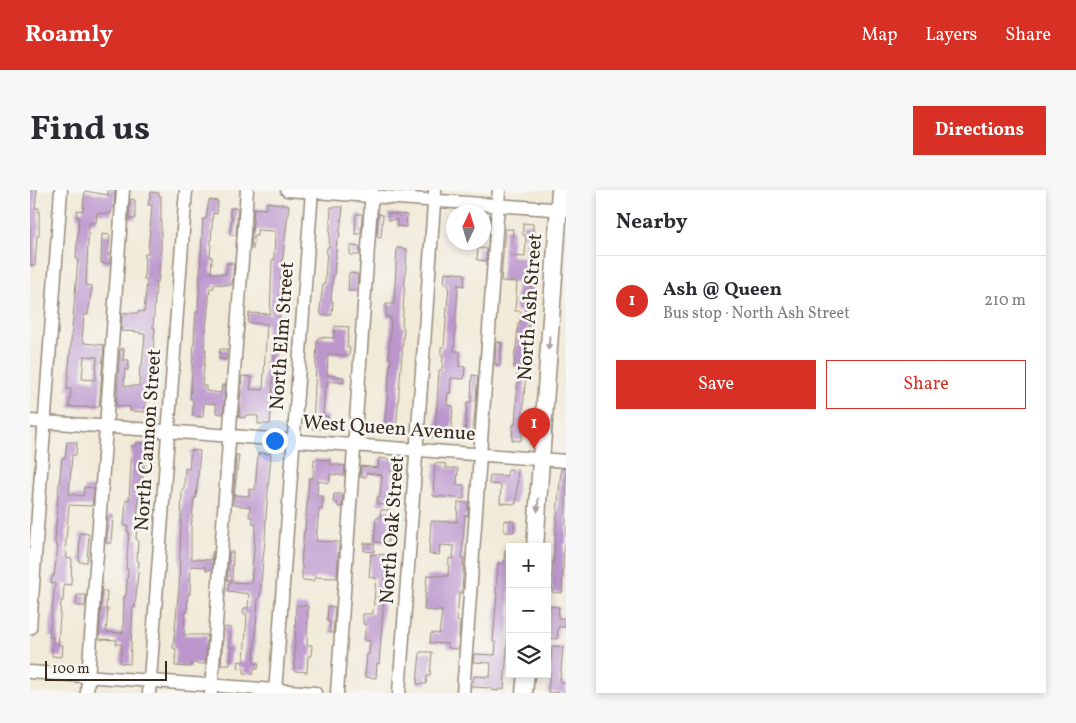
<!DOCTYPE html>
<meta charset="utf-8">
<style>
:root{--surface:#fff;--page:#f7f7f7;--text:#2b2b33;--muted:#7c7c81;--line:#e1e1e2;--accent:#d93025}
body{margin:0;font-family:Vollkorn,serif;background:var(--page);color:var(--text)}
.controls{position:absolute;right:15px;bottom:15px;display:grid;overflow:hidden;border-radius:0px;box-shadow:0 2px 8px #0003}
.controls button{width:45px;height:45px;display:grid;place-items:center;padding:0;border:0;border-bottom:1px solid var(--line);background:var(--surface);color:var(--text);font:25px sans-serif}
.compass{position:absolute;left:416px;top:15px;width:45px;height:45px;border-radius:50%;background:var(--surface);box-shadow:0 2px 8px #0003;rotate:4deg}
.scale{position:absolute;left:15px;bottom:12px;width:122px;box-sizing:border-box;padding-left:5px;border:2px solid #3b2a1e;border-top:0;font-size:14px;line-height:18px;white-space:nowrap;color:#3b2a1e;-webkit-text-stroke:4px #f6f6f2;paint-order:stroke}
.you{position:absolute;left:244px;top:250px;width:18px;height:18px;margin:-12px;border:4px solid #fff;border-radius:50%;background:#1a73e8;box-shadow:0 0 0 8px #1a73e833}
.badge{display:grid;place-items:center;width:32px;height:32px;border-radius:50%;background:var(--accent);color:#fff;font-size:16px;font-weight:700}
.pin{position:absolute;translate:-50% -41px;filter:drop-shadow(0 1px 2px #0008)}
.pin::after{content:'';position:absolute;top:26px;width:18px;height:15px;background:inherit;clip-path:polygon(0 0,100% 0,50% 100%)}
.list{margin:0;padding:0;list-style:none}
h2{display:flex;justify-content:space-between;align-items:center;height:65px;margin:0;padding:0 20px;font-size:21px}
h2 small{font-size:16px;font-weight:400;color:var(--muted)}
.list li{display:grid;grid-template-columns:32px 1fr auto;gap:15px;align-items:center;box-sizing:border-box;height:90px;padding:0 20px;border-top:1px solid var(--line)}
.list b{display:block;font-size:19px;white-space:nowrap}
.list p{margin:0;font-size:16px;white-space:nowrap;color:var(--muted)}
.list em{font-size:16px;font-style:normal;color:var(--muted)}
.actions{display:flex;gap:10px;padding:15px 20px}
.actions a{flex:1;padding:11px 0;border:1px solid var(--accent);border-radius:0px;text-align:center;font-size:18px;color:var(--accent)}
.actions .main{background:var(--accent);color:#fff}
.icon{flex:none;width:28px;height:28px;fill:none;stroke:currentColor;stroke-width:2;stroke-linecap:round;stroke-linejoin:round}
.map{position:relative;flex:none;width:536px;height:503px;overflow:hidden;border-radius:0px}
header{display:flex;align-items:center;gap:30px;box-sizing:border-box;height:70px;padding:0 25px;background:var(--accent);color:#fff}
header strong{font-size:24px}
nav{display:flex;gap:28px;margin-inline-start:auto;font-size:18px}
.intro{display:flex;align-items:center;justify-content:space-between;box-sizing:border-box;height:120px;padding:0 30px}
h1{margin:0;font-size:35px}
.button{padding:12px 22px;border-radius:0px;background:var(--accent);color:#fff;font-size:18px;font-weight:700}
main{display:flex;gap:30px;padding:0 30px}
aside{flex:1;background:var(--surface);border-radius:0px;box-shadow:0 2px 8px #0003}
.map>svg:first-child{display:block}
.building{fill:#bc97cd;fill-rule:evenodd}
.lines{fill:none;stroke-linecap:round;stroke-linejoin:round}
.minor-casing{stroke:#968a7b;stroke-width:15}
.major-casing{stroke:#968a7b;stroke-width:19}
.minor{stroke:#fff;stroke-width:12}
.major{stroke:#fff;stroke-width:16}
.oneway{fill:#a79f9a}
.labels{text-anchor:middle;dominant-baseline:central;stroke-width:5;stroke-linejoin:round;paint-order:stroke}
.street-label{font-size:20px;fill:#3b2a1e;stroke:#f6f6f2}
</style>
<header>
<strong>Roamly</strong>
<nav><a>Map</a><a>Layers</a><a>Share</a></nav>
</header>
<div class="intro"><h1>Find us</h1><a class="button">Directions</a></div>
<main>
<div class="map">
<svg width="536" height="503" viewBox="0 0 536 503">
<rect width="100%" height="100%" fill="#f6f6f2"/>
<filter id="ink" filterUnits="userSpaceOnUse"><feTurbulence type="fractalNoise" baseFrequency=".02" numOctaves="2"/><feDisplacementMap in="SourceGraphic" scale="10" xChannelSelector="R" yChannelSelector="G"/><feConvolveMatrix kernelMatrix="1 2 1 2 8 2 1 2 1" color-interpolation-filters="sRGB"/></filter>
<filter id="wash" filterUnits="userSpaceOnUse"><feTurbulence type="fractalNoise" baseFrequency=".0096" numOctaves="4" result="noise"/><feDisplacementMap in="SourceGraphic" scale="20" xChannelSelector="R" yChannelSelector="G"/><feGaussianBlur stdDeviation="1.12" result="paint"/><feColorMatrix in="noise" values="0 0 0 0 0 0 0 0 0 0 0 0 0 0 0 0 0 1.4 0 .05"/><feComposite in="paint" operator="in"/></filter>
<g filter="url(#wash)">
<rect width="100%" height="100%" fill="#f1ead8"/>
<g id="blocks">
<path class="building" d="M0,0H7L5,18H9V46H7L5,76L0,75Z
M78,0H85L84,17H82L81,24L67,23L66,33H59L56,95L62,96L58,125H54L52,150L54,151V153L74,155L69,217H39L41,199H37L48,69H46L49,27H47V20L53,21L55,1L78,5ZM54,166L67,167L65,190L52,189Z
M121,2L129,3V6H131V60L128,92L126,91L124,123L123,138H125L121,189H118L115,222L100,221V217L86,216L90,159H94L93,170H99L98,180L95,179L94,196H109L110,176H112L115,144H110V142L91,141L92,123H109V121L114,122L117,91L114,90L115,64H118L122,15H118Z
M100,9L105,10V29H99Z
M179,10L188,11L187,24L183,23L180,67H182L181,83L196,84L197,73H204L202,95L184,94V98H180L174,159H176L172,196H176V201L191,203L192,195H195L193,224L186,223V214L174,213L173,227L163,226V209H160L166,122H168L173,29H176Z
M237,12L259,15L251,82L248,155L245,159L240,234H228V226L215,225V228L209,227L212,186L222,187L220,199L233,200L237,134L218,133L219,123L240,124L242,70H244L245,41L227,40V46H224L223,59H221L224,18L236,19Z
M301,17H313L309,49H307L304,85H303L301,111H303L302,125H291L290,118L293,94H295L297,57H299Z
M200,18H208L206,45H200L202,26H200Z
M358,23L377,25L376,37L367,36V30H358Z
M326,24H332L331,44H325Z
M348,24L353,25L351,48L347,47Z
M493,33L503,34V51H506L505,62H503L500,136L498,135L496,180L491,251L482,250L483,235H485L489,177H484L485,160H486L488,133H490L491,121H485L487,92L471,91L475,39H483L481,66L495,67L496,46L493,45Z
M72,44L80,45L78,65H80V74L71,73Z
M320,56L330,57L329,65H320Z
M367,58L377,59L372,136L374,138L366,241L354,240L361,167H359L361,127H356V114H364Z
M448,58L457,59L456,71L447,70Z
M415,82L435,84L434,96L428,95L424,161H430L429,176L435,177L434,189L421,188L420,203H418L417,215L423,216L421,248L405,247L409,180H412L413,165H411V157H414L419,94H414Z
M319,83L328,84L327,101H318Z
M305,136L319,137L317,157L320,158L319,166L298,164L297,185L314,187V193L297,191V197H295L293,222L294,226H298L297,237H293V239H283L287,151L289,147L304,148Z
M466,152L472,153L470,175H465Z
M190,159H197L196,170L189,169Z
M442,185L448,186L443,243H435L437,212H441Z
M37,252H47L46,265H42L39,304L53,306L54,297L64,298L62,316L39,315L35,362L37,363L36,368L42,369L41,395L34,394L33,411H31L28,455H33L32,467L22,466L23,447H19L25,394L21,393L22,386H24L28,356H26L25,351L28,304L32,268H35Z
M106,253H116L113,288L110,287L106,349L108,350L107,371H109L105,418L103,417L100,474L90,473L92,454H86L87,450L69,449L72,401H77L76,419H78L76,442L93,443L94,406H96L98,379H96L99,341H97L98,336H94L96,310H99L102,256H106Z
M161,260L170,261L166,308H164L161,339V369L181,370L183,361L182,380H176V377L161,376L160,404H158L157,422H155L154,445H177L175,474L161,473V477L145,476L146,459L143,458L149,398L152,299H154L155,278L159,279Z
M228,263L241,264L236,326L235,352L233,368L230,408H228L225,452L224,473H229L228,479L224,478L223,484L214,483V478L208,477L209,471L213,472L214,469L217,424H213L214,418H218L219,404L198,401L199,392L221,393L226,334H223L222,327H219L220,317L203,315L206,265H209L204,305L219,306V299L225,300Z
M349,268L364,270V280H361V301L360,305H357V315L347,314V307H350L352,285L336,283V287H330L331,276L348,278Z
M284,269L300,270V274L315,276L314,286L300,284L299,293L288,291L287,306H293L292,320L289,319L286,351L309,352L307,388L285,387L284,391L272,390V375H271L274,341H275L279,288H283Z
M405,273L416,274L415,278H428L427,295H434V309L403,306Z
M478,279L488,280L486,314L470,313L471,295L459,294L460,285L477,286Z
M531,279H536V354H534L532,403L522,402L523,397L521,396Z
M304,304H313L312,317L307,316L308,313L303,312Z
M428,312L438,313V326L435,325L433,351L432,368H434L432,403H429L427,431L430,432L428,459L418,458V454L400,453L401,443L409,444L412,421L394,420L397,385L418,386L419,368L423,369L424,356L410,355L409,365L399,364L401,331L427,332Z
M351,320H360L358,353L344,352L346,328H350Z
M78,326H83L81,353H76Z
M474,330L484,331V342H474Z
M50,343L59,344L57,372H49Z
M334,353L344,354V362L334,361Z
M475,360H480L479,431L474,499H469L468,501L462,500V498L442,497L444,486L460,487L461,473L443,472L444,464L465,465L466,453L463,452L467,404H466L468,373H474Z
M199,362H203L202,390H197Z
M341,364L357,365L349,474L347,473L346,488L335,487L337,464H339L340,451L334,450L336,435L333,434V424H343V422L346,388L339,387Z
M47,405H56L55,416H46Z
M266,415L278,416L277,455H282L281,466H278L277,482L264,481Z
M298,416L305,417L303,443H300V432L297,431Z
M519,416L529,417L528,428H536V437H528L527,449L517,448Z
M194,437L201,438L199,457H202L200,475H191Z
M522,456L533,457L530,492L536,493V503L518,502L520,483L517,481V475H519L521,471Z
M390,462H402L400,486H397L396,494H387Z"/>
</g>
</g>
<g filter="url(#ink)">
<use href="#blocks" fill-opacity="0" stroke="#968a7b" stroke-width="1"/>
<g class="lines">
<g class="minor-casing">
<path id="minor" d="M257,0L536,20
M0,231L536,271
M0,438L31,0
M0,482L285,503
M57,503L93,0
M119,503L156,0
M181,503L217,0
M245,503L282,0
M307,503L342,0
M369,503L405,0
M433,503L469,0"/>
</g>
<g class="major-casing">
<path id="major" d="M505,357L530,0
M494,503L496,484"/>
</g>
<use href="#minor" class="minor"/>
<use href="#major" class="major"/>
</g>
<defs><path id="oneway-solid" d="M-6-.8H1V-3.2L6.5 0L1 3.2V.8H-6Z" transform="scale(1.25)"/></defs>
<g class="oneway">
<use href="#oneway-solid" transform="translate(519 153) rotate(94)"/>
<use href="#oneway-solid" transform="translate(508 315) rotate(94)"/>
</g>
</g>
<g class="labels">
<g class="street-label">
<text transform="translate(501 117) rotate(-86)">North Ash Street</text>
<text transform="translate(253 146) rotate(-86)">North Elm Street</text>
<text transform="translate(359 239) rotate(4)">West Queen Avenue</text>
<text transform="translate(119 250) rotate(-86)">North Cannon Street</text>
<text transform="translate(363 340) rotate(-86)">North Oak Street</text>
</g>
</g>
</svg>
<div class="controls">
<button>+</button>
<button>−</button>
<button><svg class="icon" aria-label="layers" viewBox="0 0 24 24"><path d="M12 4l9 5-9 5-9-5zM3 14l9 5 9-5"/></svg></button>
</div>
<svg class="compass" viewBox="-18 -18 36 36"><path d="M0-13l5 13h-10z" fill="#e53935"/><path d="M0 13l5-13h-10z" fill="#7c7c81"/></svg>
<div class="scale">100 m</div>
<div class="you"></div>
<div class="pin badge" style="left:504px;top:259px">1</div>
</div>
<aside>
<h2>Nearby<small></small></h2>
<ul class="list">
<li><span class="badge">1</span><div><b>Ash @ Queen</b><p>Bus stop · North Ash Street</p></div><em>210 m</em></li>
</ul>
<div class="actions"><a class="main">Save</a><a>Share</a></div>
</aside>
</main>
